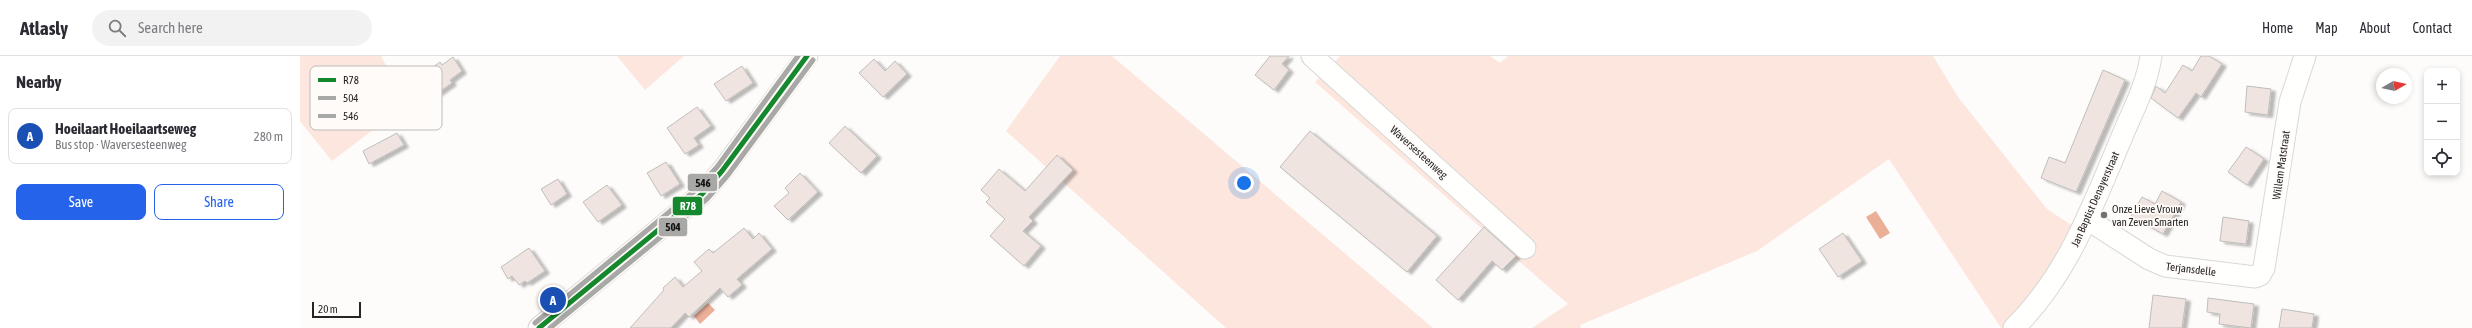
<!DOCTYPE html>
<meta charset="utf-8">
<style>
:root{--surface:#fff;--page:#f2f2f3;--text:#2b2b33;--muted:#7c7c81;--line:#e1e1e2;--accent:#2563eb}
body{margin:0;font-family:"Asap Condensed",sans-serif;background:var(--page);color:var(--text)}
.controls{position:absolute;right:12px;top:12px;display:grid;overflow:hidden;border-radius:8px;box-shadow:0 2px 6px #0003}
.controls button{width:36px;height:36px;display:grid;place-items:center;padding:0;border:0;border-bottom:1px solid var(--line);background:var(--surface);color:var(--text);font:20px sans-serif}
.compass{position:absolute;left:2076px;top:12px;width:36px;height:36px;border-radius:50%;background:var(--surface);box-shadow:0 2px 6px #0003;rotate:81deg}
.scale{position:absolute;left:12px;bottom:10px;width:49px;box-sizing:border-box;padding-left:4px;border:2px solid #262524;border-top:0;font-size:11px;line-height:14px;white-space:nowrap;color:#262524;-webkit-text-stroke:3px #fffbf9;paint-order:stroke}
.you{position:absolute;left:944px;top:127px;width:14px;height:14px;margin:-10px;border:3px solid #fff;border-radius:50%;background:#1a73e8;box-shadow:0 0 0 6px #1a73e833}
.badge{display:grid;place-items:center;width:26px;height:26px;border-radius:50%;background:var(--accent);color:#fff;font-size:13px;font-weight:700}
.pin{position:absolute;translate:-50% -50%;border:2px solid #fff;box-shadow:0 1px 4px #0006}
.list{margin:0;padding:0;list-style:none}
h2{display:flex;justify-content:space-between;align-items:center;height:52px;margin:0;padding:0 16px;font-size:17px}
h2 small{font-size:13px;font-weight:400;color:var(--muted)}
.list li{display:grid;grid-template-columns:26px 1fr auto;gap:12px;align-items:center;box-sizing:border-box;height:56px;margin:0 8px 8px;padding:0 8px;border:1px solid var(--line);border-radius:8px}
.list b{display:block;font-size:15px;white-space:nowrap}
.list p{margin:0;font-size:13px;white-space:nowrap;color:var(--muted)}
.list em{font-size:13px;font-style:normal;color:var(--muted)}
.actions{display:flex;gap:8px;padding:12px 16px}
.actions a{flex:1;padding:9px 0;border:1px solid var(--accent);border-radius:8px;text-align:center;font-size:14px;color:var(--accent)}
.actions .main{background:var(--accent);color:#fff}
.icon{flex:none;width:22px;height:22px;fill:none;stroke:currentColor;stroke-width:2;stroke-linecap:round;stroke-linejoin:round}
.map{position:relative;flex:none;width:2172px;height:272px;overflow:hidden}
header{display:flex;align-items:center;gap:24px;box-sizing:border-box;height:56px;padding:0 20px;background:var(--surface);border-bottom:1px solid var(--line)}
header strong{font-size:19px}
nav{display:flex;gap:22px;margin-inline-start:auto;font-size:14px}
.search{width:280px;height:36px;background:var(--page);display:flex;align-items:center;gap:10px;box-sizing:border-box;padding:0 14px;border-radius:22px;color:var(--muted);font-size:15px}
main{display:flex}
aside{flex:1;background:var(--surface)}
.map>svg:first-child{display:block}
.green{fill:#fce6dd}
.water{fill:#ebae96}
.building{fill:#f0e4e0;stroke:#bfbdbc;filter:url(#shadow)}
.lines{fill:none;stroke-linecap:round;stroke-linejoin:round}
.minor-casing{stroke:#d9d8d6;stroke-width:23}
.minor{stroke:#fffffe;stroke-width:21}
.bus-1-casing{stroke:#fffbf9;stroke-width:8}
.bus-2-casing{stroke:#fffbf9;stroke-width:8}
.bus-3-casing{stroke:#fffbf9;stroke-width:8}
.bus-1{stroke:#15882e;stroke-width:5}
.bus-2{stroke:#a8a8a7;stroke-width:5}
.bus-3{stroke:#a8a8a7;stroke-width:5}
.poi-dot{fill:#72706f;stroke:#fffbf9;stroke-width:1.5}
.labels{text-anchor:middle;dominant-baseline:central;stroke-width:3.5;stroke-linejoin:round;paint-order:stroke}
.street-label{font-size:11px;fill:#262524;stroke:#fffbf9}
.poi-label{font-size:11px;fill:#262524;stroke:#fffbf9;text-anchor:start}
.key{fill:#fffbf9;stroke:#bebbb9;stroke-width:1}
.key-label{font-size:11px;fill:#262524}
.line-badge{stroke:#fffbf9;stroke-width:1.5}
.badge-label{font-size:11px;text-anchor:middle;font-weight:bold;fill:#fff}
.pale-badge-label{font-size:11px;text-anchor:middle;font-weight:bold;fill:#111}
</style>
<header>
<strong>Atlasly</strong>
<div class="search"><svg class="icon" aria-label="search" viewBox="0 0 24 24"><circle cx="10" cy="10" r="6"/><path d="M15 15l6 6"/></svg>Search here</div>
<nav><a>Home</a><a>Map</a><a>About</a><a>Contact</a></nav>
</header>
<main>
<aside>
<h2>Nearby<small></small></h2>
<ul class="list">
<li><span class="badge" style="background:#1a4fb4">A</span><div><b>Hoeilaart Hoeilaartseweg</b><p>Bus stop · Waversesteenweg</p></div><em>280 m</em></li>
</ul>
<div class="actions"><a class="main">Save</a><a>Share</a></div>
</aside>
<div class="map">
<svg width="2172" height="272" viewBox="0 0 2172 272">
<defs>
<filter id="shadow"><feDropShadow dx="4.5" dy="2.5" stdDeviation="1" flood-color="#0004"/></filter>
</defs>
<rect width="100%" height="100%" fill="#fefcfa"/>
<path class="green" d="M0,0H81L107,48L32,105L0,65Z
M317,0H384L345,34Z
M760,0H812L1133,272H926L706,75Z
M1040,0H1190L1200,7L1208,0H1633L1658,41L1747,153L1773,170L1748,215L1704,272H1701L1589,103L1457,195L1280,269L1281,272H1232L1268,248L1015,26Z"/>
<path class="water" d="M1576,155L1590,177L1580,183L1566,161Z
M408,247L415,254L400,268L394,260Z"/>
<path class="building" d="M970,0H989L982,8L989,14L974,34L955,19Z
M1901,0H1909L1922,8L1901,41L1896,37L1878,62L1851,42L1856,30L1865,37L1883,9L1892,15Z
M153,1L162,15L150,24L152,27L132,41L118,22L140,6L142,9Z
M574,3L585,15L595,5L607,18L583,41L559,17Z
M442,10L453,27L426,45L414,28Z
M1803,14L1825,24L1776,136L1741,122L1749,101L1765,107Z
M1947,30L1971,33L1968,59L1945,56Z
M397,51L411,70L394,82L399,89L385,98L367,72Z
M545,70L577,100L561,117L529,87Z
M1010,75L1137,180L1107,216L980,111Z
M97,77L104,89L69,108L63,95Z
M1946,91L1964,103L1947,129L1928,116Z
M757,99L773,114L729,161L733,165L723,175L741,190L724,210L690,180L705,163L686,146L690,142L681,134L699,113L725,135Z
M366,106L380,128L361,140L347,117Z
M500,117L518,136L488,164L474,150L489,137L485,132Z
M258,123L267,138L251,149L241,133Z
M307,129L322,149L298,166L283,146Z
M1862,135L1881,146L1863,178L1831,160L1842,141L1855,148Z
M1923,161L1949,165L1946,188L1920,185Z
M1184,171L1216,200L1202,214L1192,205L1158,244L1136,224Z
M444,172L453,183L459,177L472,193L437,223L442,229L428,241L420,232L389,261L385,257L371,272H330L364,234L363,232L375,221L383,231L402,215L394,206L409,193L413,197Z
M1543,177L1562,205L1538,221L1519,193Z
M229,192L245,215L227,227L225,225L219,229L212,220L208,223L201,211Z
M1853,239L1886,243L1882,272H1849Z
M1908,242L1954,248L1951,272L1919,268L1920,258L1907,256Z
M1982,253L2014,258L2012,272H1979Z"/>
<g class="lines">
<g class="minor-casing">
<path id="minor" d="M1012,0L1225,192
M1787,163L1849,203L1865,210L1955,221L1960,219L1964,212L1990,46L2005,0
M239,272L402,138L422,115L507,0
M1714,272C1768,219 1792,151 1821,83C1832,56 1847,29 1851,0"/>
</g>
<use href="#minor" class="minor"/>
<g class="bus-1-casing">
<path id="bus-1" d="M239,272L402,138L422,115L507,0"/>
</g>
<g class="bus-2-casing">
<path id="bus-2" d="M250,272L407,143L428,119L513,4"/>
</g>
<g class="bus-3-casing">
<path id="bus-3" d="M235,267L397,133L417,111L498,0"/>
</g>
<use href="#bus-1" class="bus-1"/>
<use href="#bus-2" class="bus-2"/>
<use href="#bus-3" class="bus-3"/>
</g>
<circle class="poi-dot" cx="1804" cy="159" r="4"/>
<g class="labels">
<g class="street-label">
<text transform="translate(1119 96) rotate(42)">Waversesteenweg</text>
<text transform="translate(1981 109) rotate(-82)">Willem Matstraat</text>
<text transform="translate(1795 143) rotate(-66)">Jan Baptist Denayerstraat</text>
<text transform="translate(1891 213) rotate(7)">Terjansdelle</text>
</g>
<g class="poi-label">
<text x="1812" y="153">Onze Lieve Vrouw<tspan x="1812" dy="13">van Zeven Smarten</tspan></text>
</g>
</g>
<rect x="10" y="10" width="132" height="64" rx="6" class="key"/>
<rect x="18" y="22" width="18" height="4" fill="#15882e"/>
<rect x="18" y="40" width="18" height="4" fill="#a8a8a7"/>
<rect x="18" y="58" width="18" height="4" fill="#a8a8a7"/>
<g class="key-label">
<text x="43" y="28">R78</text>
<text x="43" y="46">504</text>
<text x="43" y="64">546</text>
</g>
<g class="line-badge">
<rect x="387" y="117" width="31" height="19" rx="4" fill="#a8a8a7"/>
<rect x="372" y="140" width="31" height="20" rx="4" fill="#15882e"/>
<rect x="358" y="161" width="30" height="20" rx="4" fill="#a8a8a7"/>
</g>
<g class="badge-label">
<text x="388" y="154">R78</text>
</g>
<g class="pale-badge-label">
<text x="403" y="131">546</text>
<text x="373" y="175">504</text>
</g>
</svg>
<div class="controls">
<button>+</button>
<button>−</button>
<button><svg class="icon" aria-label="locate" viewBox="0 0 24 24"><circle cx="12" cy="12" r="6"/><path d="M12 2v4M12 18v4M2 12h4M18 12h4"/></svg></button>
</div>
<svg class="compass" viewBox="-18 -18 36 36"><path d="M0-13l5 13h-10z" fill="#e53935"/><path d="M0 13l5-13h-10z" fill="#7c7c81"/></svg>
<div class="scale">20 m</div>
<div class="you"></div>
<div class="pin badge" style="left:253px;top:244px;background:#1a4fb4">A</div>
</div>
</main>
